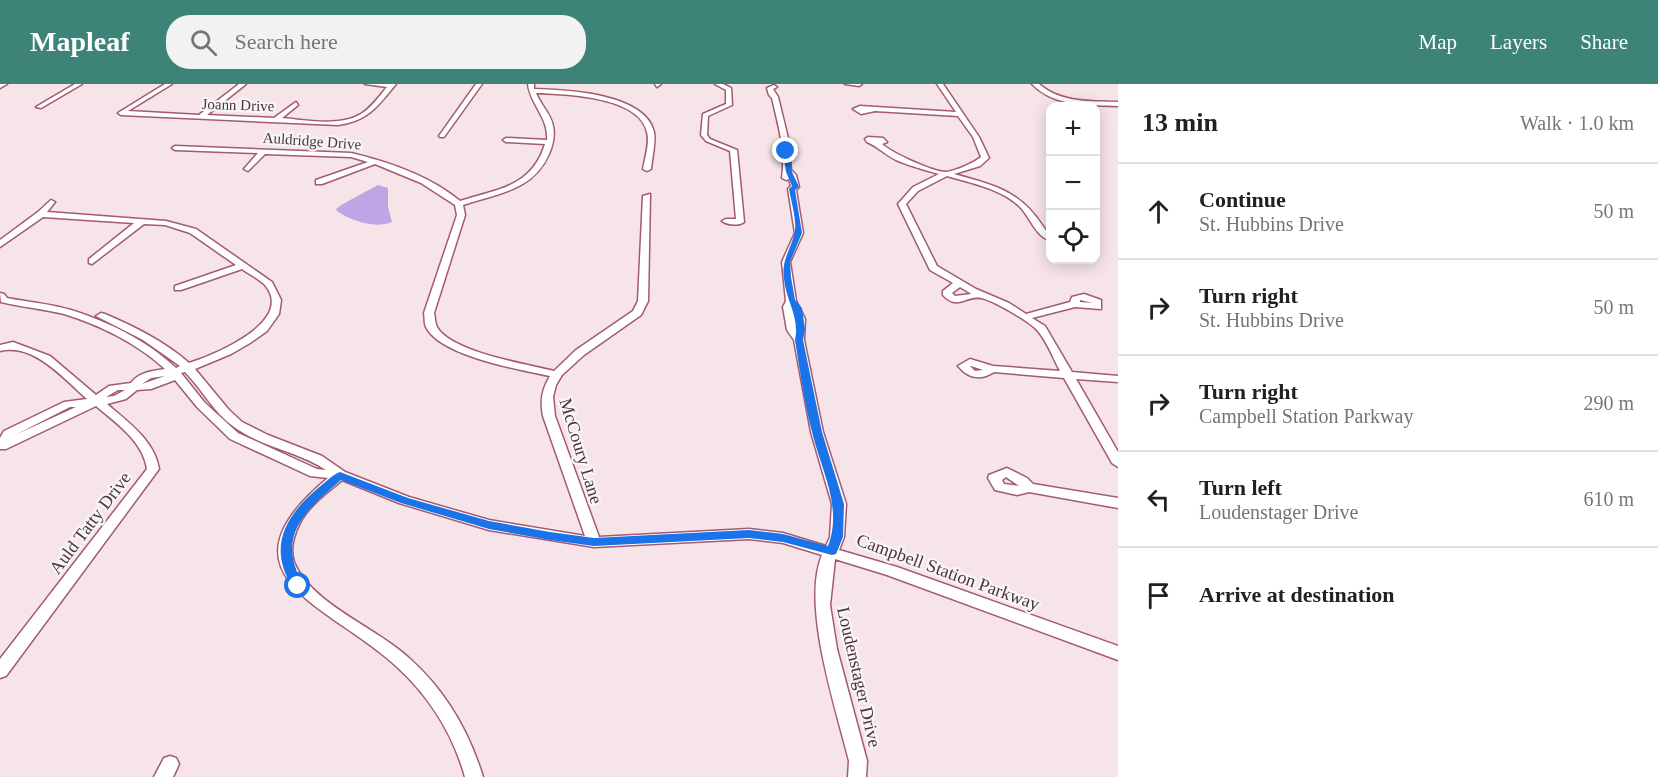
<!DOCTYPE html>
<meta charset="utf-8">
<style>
:root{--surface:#fff;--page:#f2f2f2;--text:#202124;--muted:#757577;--line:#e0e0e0;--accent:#3e8378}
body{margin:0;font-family:Georgia,serif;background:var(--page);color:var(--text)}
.controls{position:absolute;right:18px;top:18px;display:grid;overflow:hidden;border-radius:12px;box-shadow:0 3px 15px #0003}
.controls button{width:54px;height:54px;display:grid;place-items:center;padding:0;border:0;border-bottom:2px solid var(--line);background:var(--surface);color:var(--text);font:30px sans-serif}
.stop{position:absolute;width:18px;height:18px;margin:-14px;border:4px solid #1a73e8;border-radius:50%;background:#fff}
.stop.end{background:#1a73e8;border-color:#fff;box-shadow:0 2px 6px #0008}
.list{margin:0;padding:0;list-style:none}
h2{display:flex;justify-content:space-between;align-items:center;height:78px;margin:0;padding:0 24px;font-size:26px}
h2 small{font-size:20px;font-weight:400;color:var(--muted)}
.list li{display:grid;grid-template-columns:39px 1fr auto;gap:18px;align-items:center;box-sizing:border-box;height:96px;padding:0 24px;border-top:2px solid var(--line)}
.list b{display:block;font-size:22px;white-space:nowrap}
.list p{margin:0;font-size:20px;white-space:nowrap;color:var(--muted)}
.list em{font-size:20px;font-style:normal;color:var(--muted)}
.icon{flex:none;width:33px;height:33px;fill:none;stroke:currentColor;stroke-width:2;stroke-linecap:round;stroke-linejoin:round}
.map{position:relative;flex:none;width:1118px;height:693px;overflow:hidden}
header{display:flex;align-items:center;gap:36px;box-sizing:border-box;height:84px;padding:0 30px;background:var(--accent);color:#fff}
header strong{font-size:28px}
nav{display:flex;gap:33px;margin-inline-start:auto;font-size:21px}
.search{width:420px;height:54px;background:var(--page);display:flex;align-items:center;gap:15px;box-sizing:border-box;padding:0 21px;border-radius:24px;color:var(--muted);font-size:22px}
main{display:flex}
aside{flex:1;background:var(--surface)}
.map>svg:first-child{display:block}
.water{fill:#bea6e5}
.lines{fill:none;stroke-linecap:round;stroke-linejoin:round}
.minor-casing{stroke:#a45a70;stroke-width:3}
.minor{fill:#fff;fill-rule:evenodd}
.route{fill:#1a73e8}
.labels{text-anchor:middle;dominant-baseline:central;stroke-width:4.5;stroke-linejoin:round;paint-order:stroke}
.far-street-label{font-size:15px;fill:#52313a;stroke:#f7f7f7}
.street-label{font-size:18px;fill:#52313a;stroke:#f7f7f7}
</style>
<header>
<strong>Mapleaf</strong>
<div class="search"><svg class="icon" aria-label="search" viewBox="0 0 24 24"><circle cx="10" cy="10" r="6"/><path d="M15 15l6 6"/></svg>Search here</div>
<nav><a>Map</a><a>Layers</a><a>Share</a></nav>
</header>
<main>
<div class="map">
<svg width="1118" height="693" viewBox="0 0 1118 693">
<rect width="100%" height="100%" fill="#f6e4e8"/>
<path class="water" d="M378,101L388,104V123L392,138C375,145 351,137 337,127L336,125L341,121Z"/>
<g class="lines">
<g class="minor-casing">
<path id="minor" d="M0,0H7L0,4Z
M75,0H82L41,24L36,23Z
M165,0H172L128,27L199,31L239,0H246L207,31L274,34L296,18L298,21L282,34C306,36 339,43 361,30C371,24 379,13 387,3L365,0H396C378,22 368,37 338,41L121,31L118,29Z
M476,0H482L444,53H440L439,52Z
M528,0H534V5C566,6 645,9 654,48C656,58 652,74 651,85L647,87L643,85C645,74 650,59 647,48C639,12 564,10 536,9C540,20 551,30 553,42C555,52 553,61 549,70C533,107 498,109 463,121L465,131L434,229C435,233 435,239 437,243C451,268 526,280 554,287L576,266L633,227L638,217L643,112L650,110L648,217L641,231L584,271L562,291L556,301L553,313L555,332L599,453L749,445L783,449L826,462L830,453L832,420L811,348L794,256L787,246L783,223L786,217L782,178L795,149L788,105L791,102L789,95L786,96L782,94C786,67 778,40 772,14L769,11L767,4L774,1L777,3L773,5L778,13L788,54L791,86L796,91L799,103L796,106L803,149L790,178L796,217L805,235L804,256L823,348L846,420L844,453L839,466L897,483L1118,562V576L887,491L835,475L830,521L837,565L867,677L866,693H848L849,677C836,624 801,521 822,471L783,459L749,455L594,463L489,446L399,419L342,396C328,408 311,420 302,435C295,447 289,464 294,478C310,519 377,544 409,574C445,606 469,647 483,693H465C453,650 429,612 396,582C330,521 210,492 328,394L310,392L230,355L197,323L175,296L151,305L137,306L126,315L107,320C128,338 155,357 159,385L6,592L0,594V575L147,385C143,357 116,339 96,322L6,365H0V354L4,347L64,318L87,315C63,294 34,259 0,267V261L13,258L50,272L96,311L109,302L131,299C139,288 152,287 165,285C138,260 100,241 64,230C44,225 21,223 1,218L0,209L4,210L7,214C28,218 51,220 71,226C109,238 146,256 176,284L180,282L143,256L96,232L101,229L105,230C135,243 164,257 189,279C213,271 296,238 265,201C259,195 249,190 242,185L181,206H175V202L236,181L190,149L165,141L144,140L92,180L89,179V175L134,139L43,133L0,163V156L38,128L51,116L55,118L47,128L166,137L196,145L272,198L281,216L279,230L267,247L250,259L231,270L195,285L229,326L242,338L268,351L322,372L345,388L409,413L489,436L585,452L543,332C540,316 542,306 550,292C521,286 440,272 426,243C424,239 425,233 424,229L457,131L455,121L421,99L375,80L322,100H316V96L368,78L351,73L265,70L248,87L244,85L258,69L175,66L172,64L175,62L351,69C389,78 430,92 460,117C498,105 532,103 545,60L506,58L503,56L506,54L547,56C549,34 530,20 528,0ZM185,288C202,305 214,329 234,343C261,363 298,367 326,386L317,385L238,349L205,319L181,289ZM165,292L142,300L151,294ZM118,306H125L114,312L106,313ZM70,323H76L15,351Z
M655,0H661L657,3Z
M715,0H723L731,4L732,21L708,32L707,51L710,55L737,66L744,138C739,142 727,141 722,137L726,135H736L730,67L706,57L701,51L703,30L726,20V6Z
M845,0H862L859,2Z
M937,0H943L979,53L989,74L980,82L954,90C993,101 1019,106 1042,141C1046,147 1050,150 1050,156C1036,153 1030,133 1020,123C1002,105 971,99 947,92L918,107L906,120L937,182L976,205L1009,219L1026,230L1070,218L1072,213L1084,210L1101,216V225L1075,223L1032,234L1045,242L1072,288L1118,292V298L1076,295L1118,368V383L1112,379L1064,294L994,288C980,297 968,294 958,282L970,275L993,282L1060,287C1053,274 1047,257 1037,246C1030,238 993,216 981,214C966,211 958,227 943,211V207L953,199L930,186L898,120L913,103L939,90C925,86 910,82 896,76C886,71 877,62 867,58L865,55L868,53L883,54L887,58L882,60C892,69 933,88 946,88C955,87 974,79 981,73L973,53L958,32L875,27L861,30L853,25L860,22L956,28ZM960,203L970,209L971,210L955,212L952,209ZM1080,216L1093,219L1080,218ZM970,282H971L983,286L975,287Z
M1032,0H1039C1061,19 1090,17 1118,18V22C1088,21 1054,23 1032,0Z
M1007,384L1027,394L1033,400L1118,414V424L1029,408L1017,411L995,406L988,394L989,391ZM1006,393L1019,402L1004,400L1002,396Z
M170,672L176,674L179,680L173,693H154L164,674Z"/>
</g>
<use href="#minor" class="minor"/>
</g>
<path class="route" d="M786,65L789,67L792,88L799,103L795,106L802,149L790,178L791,193L795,216L802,224L805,246L803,256L822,348L844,420L843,453L836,470L832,471L783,458L749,454L594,462L550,456L489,445L401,419L341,396C304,428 275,452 304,502L303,505H294C267,465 284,433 318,404C325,399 332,391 340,388L408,414L489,437L550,448L594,454L749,446L783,450L828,462C843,423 821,386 812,348C804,318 800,287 795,256C800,233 786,217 784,195C781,177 790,167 794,151C798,138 791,118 789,105L792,102L786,88L783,67Z"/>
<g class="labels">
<g class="far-street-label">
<text transform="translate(238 21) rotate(2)">Joann Drive</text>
<text transform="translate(312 57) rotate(4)">Auldridge Drive</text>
</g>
<g class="street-label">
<text transform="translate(581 367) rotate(73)">McCoury Lane</text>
<text transform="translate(90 439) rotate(-53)">Auld Tatty Drive</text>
<text transform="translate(948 488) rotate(20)">Campbell Station Parkway</text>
<text transform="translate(859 593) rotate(77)">Loudenstager Drive</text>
</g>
</g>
</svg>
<div class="controls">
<button>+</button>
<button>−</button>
<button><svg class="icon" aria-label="locate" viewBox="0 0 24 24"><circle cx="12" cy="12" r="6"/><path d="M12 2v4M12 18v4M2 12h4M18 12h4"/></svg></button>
</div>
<div class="stop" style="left:298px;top:502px"></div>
<div class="stop end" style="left:786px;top:67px"></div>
</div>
<aside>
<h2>13 min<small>Walk · 1.0 km</small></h2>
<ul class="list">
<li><svg class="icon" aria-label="ahead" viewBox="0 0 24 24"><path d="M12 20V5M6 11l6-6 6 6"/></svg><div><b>Continue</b><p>St. Hubbins Drive</p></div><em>50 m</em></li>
<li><svg class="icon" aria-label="right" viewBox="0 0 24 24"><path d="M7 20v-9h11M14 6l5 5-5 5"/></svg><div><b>Turn right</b><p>St. Hubbins Drive</p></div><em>50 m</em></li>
<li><svg class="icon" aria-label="right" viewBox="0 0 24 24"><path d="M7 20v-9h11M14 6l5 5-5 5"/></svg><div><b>Turn right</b><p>Campbell Station Parkway</p></div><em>290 m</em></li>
<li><svg class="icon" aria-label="left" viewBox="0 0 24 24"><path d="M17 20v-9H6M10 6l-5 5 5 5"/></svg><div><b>Turn left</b><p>Loudenstager Drive</p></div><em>610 m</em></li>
<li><svg class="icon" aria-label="arrive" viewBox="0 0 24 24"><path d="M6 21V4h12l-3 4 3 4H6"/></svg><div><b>Arrive at destination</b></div></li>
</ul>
</aside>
</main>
